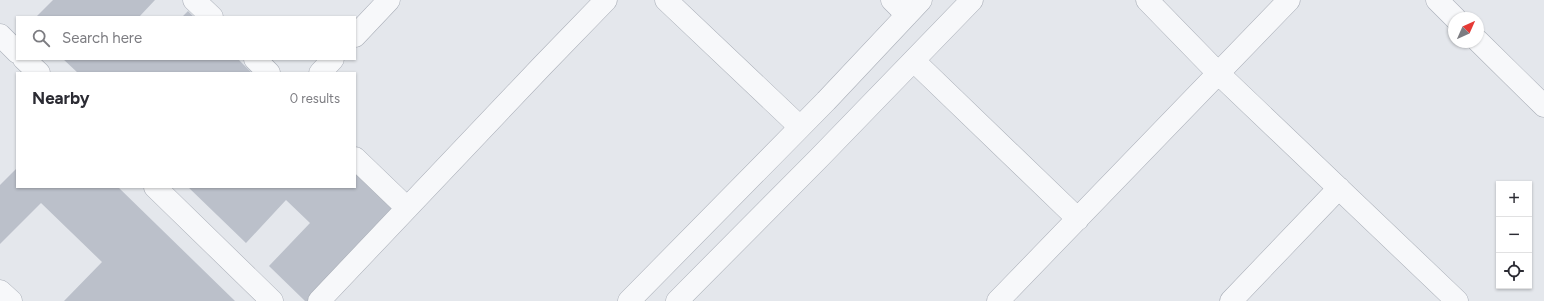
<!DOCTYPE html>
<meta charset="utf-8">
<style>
:root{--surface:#fff;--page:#f7f7f7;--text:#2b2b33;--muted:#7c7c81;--line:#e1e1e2}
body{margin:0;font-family:Figtree,sans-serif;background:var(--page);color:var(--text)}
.controls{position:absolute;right:12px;bottom:12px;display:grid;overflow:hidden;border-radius:0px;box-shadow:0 1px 3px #0004}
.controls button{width:36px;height:36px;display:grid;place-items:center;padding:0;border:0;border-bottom:1px solid var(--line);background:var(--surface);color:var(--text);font:20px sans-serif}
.compass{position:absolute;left:1448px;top:12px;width:36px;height:36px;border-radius:50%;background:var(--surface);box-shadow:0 1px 3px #0004;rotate:45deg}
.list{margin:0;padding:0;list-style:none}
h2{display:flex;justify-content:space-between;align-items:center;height:52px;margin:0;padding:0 16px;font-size:17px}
h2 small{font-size:13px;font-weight:400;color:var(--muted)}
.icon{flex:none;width:22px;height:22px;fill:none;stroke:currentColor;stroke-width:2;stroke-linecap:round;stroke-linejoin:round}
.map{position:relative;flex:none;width:1544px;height:301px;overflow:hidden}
.search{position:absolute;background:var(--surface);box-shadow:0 1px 3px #0004;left:16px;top:16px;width:340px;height:44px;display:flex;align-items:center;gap:10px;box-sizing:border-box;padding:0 14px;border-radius:0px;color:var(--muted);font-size:15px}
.panel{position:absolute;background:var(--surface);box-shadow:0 1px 3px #0004;left:16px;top:72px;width:340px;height:116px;border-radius:0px}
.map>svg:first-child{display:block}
.building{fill:#bbc0ca}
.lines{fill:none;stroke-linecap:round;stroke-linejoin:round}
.minor-casing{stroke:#a9aeb7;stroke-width:23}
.minor{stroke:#f7f8fa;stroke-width:22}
</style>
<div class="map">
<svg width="1544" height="301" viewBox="0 0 1544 301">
<rect width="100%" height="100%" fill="#e4e7ec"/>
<path class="building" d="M53,0H155L139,17H36Z
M188,11L194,17H182Z
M63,59H238L252,73H78Z
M17,168V187H118L235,301H64L102,262L41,203L0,244V185Z
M355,171L396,210L309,301H305L269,266L310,223L286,200L246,243L188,187H355Z"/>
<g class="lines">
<g class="minor-casing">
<path id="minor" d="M194,0L212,17
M666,0L800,127
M892,0L907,15
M1147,0L1219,74L1457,301
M1437,0L1455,18
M0,35L17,52
M355,36L389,0
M1478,41L1544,106
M24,59L39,73
M255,59L269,73
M914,61L1078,219
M320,73L333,59
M355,158L407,208
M155,187L272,301
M0,291L11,301
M319,301L543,65L606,0
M629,301L826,101L921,0
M677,301L818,159L972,0
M998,301L1289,0
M1231,301L1339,188"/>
</g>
<use href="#minor" class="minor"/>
</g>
</svg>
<div class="controls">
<button>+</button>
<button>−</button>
<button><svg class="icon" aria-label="locate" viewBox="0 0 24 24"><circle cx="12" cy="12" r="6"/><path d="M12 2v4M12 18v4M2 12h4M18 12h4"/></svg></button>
</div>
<svg class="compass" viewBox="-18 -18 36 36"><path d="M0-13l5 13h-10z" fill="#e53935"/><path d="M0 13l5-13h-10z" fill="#7c7c81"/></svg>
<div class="search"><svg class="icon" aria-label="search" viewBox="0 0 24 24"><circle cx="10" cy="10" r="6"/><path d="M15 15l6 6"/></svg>Search here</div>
<section class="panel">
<h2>Nearby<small>0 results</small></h2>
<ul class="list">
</ul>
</section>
</div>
